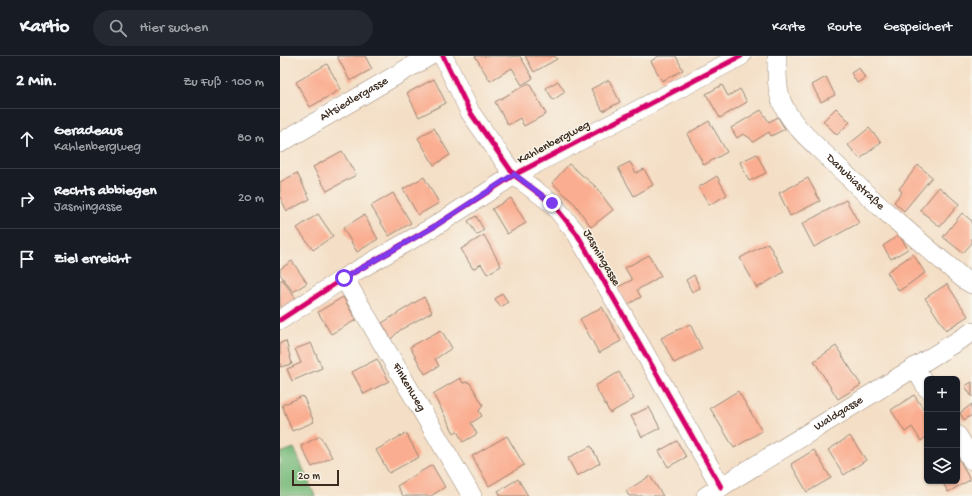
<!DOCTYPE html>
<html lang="de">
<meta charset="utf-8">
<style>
:root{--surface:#171b24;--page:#242831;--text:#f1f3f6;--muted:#9ea1a6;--line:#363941}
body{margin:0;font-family:"Gochi Hand",sans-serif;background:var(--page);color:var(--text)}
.controls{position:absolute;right:12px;bottom:12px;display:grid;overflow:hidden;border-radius:6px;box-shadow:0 1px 3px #0004}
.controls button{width:36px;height:36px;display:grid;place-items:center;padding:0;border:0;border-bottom:1px solid var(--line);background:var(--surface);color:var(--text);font:20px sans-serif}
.scale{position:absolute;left:12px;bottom:10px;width:47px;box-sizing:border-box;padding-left:4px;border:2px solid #3b2a1e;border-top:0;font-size:11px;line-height:14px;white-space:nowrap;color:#3b2a1e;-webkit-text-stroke:3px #f7f3e8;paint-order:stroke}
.stop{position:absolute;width:12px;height:12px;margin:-9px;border:3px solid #7c3aed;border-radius:50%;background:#fff}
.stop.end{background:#7c3aed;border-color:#fff;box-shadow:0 1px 4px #0008}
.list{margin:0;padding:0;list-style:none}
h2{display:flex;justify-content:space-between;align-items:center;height:52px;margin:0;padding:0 16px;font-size:17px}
h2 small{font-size:13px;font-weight:400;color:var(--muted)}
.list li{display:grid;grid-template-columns:26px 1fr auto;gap:12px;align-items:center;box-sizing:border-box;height:60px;padding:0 16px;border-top:1px solid var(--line)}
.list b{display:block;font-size:15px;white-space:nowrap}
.list p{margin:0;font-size:13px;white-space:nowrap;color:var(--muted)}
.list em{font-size:13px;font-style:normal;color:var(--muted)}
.icon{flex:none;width:22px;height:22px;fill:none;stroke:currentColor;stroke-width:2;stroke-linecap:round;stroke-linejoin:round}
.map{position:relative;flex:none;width:692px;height:440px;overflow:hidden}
header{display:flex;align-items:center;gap:24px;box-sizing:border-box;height:56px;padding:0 20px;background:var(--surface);border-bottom:1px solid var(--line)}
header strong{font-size:19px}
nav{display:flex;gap:22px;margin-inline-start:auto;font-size:14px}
.search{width:280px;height:36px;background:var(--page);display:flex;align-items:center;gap:10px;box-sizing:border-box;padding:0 14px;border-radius:22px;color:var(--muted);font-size:15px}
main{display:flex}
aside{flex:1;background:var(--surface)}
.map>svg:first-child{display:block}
.forest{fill:#7bbc7e;stroke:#5b734e}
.building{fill:#faad90}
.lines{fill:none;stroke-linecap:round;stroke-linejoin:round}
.minor-casing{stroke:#988472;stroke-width:20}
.minor{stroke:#fff;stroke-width:19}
.cycleway-casing{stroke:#f7f3e8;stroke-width:8}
.cycleway{stroke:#d6006c;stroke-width:5}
.route{stroke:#7c3aed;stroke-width:5}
.labels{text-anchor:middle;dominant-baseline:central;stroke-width:3;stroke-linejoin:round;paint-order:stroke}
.street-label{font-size:12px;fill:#3b2a1e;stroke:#f7f3e8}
</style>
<header>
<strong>Kartio</strong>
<div class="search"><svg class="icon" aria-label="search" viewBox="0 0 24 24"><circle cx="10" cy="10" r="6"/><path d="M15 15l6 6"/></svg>Hier suchen</div>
<nav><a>Karte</a><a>Route</a><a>Gespeichert</a></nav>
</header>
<main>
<aside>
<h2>2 Min.<small>Zu Fuß · 100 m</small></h2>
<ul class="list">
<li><svg class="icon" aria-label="ahead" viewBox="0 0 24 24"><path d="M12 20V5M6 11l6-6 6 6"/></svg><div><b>Geradeaus</b><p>Kahlenbergweg</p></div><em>80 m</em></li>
<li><svg class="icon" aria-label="right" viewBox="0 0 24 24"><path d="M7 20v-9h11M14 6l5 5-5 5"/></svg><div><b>Rechts abbiegen</b><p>Jasmingasse</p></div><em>20 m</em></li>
<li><svg class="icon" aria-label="arrive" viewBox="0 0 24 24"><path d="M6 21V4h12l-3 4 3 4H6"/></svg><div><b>Ziel erreicht</b></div></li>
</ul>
</aside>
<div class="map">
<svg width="692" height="440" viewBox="0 0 692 440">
<rect width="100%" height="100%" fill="#f7f3e8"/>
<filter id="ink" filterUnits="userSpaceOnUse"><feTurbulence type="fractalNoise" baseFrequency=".025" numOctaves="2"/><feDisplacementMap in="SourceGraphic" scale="8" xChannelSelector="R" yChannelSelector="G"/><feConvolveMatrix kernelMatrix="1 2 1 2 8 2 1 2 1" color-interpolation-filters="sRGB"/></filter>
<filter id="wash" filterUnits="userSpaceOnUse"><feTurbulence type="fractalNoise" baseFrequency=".012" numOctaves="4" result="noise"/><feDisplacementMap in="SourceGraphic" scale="16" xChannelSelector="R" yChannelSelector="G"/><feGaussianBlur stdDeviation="0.9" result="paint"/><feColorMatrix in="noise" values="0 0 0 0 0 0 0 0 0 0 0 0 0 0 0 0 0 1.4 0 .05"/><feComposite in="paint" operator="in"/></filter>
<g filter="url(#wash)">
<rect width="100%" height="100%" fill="#f4dfc6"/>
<path class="forest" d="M14,392L35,440H0V397Z"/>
<g id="blocks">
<path class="building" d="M57,0H85L92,13L70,25Z
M195,0H228L229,1L240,0L253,22L242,29L232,12L210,25Z
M245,0H275L277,3L254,16Z
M379,0H396L403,14L382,25L371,5Z
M47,8L61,33L30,51L16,26Z
M579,12L585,22L577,27L571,17Z
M546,21L555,39L541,46L532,29Z
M154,23L166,47L139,61L127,37Z
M329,24L340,46L323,55L311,33Z
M278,25L285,36L273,44L266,32Z
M249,27L266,58L244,70L240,62L228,69L215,46Z
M442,29L448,40L460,33L467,46L440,62L426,38Z
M556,52L570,66L557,79L543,65Z
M481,54L489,66L498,61L505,73L491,80L489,76L473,86L470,82L463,78L457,82L451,72Z
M429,65L447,96L424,109L407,78Z
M154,72L170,99L154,109L138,82Z
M589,72L601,86L580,103L568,89Z
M62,95L76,119L47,135L33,111Z
M477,98L486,117L469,125L460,106Z
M350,106L356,117L364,113L373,129L354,140L338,112Z
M289,108L315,130L333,154L311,171L295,148L272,127Z
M638,109L652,121L624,155L614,146L622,136L619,133Z
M17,117L30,143L7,155L0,141V126Z
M437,120L447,139L429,149L419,131Z
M144,121L159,147L138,159L123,133Z
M528,122L540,145L510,160L499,137Z
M659,131L679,148L660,171L640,154Z
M113,137L131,167L109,180L91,150Z
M231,142L246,167L227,178L212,153Z
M566,144L579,167L534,191L522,168Z
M682,157L692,165V187L683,197L663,181Z
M38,158L53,180L33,194L17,172Z
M84,159L98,183L77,196L63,172Z
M196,160L204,174L197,179L188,165Z
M204,179L221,210L207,218L201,208L193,213L181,193Z
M619,179L628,193L611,203L603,190Z
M488,187L504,216L477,232L460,202Z
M633,198L645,217L619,235L607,216Z
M369,199L381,220L357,234L361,241L347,249L338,231L352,224L345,212Z
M12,205L27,227L13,236L0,218V213Z
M414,219L420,232L412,236L406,224Z
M2,223L16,243L2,252L0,249V225Z
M667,228L688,260L666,274L645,242Z
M222,237L228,246L221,251L215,243Z
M63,241L76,264L51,278L38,256Z
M144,241L152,256L120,274L111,283L102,267Z
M322,251L341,285L319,297L300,263Z
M410,268L422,293L394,307L381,282Z
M161,274L172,292L155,303L159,310L145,318L130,291Z
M6,285L12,308L0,311V287Z
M31,287L42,312L12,325L7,313L21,307L15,293Z
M556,290L581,329L558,343L534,305Z
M97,303L109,325L84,338L72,316Z
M339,316L354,343L330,357L315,330Z
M180,322L183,327L187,326L190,327L203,349L199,355L202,360L191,367L197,378L183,386L177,375L174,377L153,338Z
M692,326V341L685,330Z
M458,335L482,375L454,392L430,352Z
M634,339L647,358V380L641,385L632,371L625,376L611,354Z
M23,340L34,366L12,375L2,349Z
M692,348V359L684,364L680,357Z
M369,351L380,372L362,381L351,360Z
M126,377L139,401L109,417L96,394Z
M40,380L52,401L32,411L21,390Z
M227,380L244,409L209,430L192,400Z
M570,380L586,404L564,419L548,394Z
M397,385L406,401L388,411L379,395Z
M311,390L320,407L297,420L288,402Z
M534,394L551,422L527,436L511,408Z
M679,403L690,424L668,436L662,425H677V404Z
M152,409L165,431L151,440H123L117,430Z
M370,420L383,440H349L346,435Z
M238,423L248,440H221L218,435Z"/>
</g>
</g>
<g filter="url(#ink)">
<use href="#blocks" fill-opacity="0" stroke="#988472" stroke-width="1"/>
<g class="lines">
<g class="minor-casing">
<g id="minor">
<path d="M163,0L190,56L234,119L272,147L297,178L441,431"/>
<path id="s1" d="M497,0C497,16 496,36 504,51C514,71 533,87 550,103C593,146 639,185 685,224L692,228"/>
<path id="s2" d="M0,87L149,0"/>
<path id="s3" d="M64,222L192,440"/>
<path d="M0,264L64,222L155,170L234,119L461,0"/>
<path d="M635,312L647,332"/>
<path d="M677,379L692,404"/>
<path id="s4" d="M426,440L692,276"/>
</g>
</g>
<use href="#minor" class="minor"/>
<g class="cycleway-casing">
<path id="cycleway" d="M163,0L190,56L234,119L272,147L297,178L441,431
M0,264L64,222L155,170L234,119L461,0"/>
</g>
<use href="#cycleway" class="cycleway"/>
</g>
</g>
<g class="lines" filter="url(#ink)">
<path class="route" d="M64,222L155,170L234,118L272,147"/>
</g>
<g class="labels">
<g class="street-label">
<text stroke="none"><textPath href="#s2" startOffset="86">Altsiedlergasse</textPath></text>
<text transform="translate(274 87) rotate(-28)">Kahlenbergweg</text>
<text stroke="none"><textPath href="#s1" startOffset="156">Danubiastraße</textPath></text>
<text transform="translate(321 202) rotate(60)">Jasmingasse</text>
<text stroke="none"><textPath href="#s3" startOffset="127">Finkenweg</textPath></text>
<text stroke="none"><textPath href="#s4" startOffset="156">Waldgasse</textPath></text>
</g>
</g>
</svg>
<div class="controls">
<button>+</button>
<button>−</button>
<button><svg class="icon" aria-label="layers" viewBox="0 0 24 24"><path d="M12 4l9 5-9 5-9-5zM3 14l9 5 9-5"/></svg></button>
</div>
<div class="scale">20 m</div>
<div class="stop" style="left:64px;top:222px"></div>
<div class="stop end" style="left:272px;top:147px"></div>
</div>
</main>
